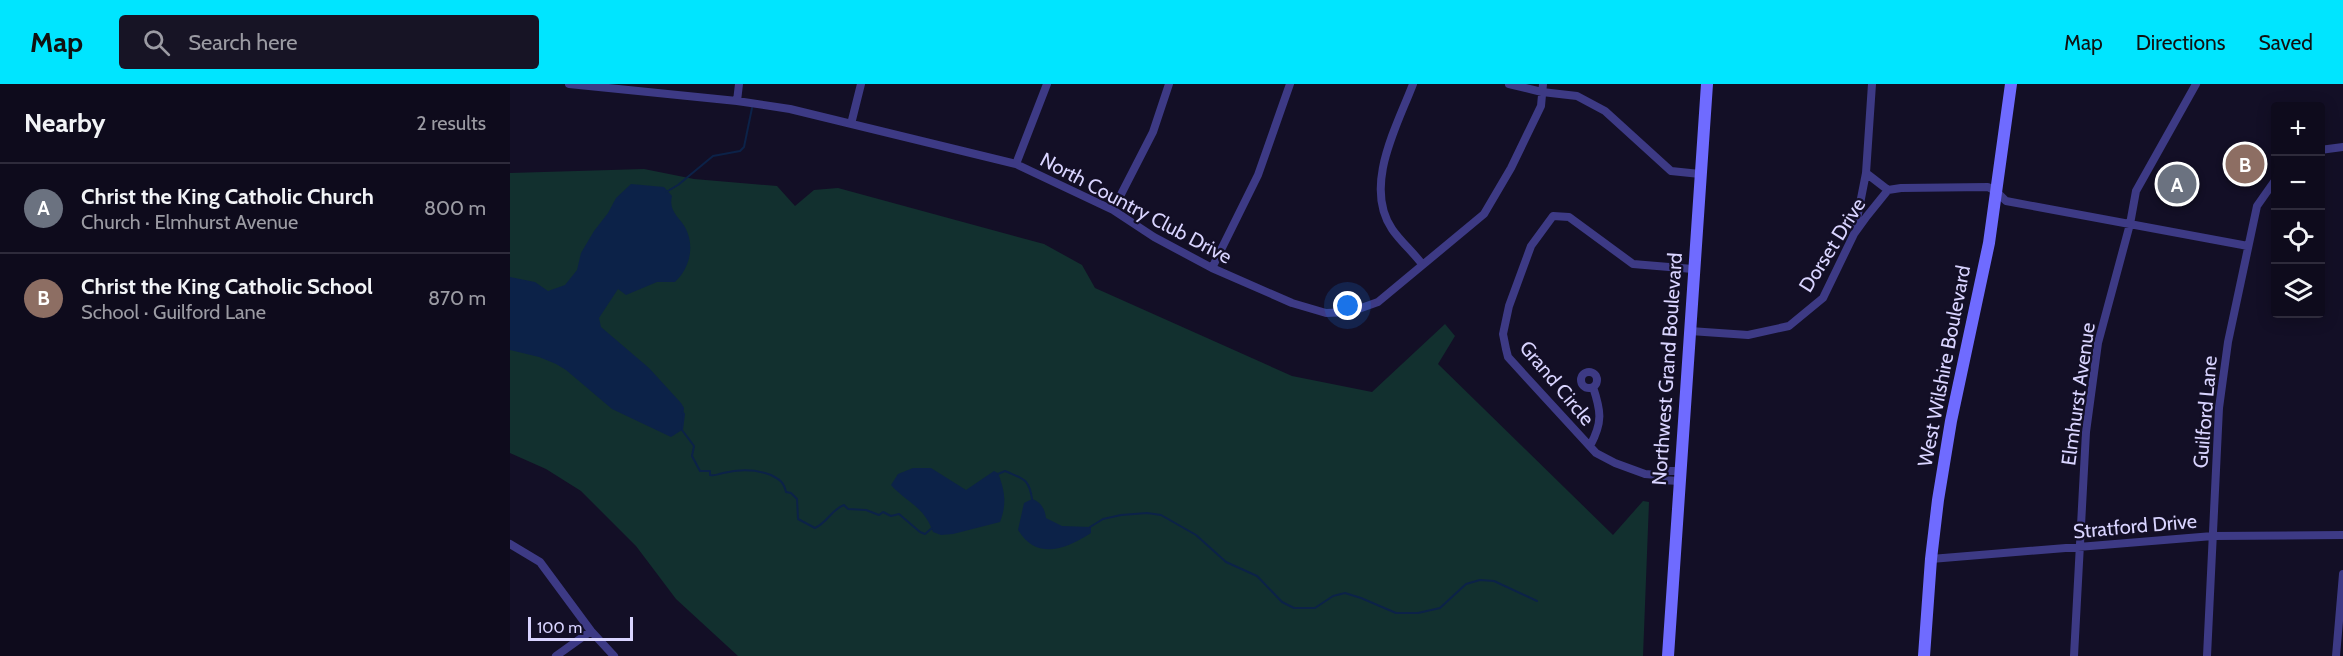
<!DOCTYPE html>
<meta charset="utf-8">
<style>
:root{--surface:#0e0b1c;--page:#171425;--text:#f1f3f6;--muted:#9b9ba3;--line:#2e2b3b;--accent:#00e5ff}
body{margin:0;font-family:Cabin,sans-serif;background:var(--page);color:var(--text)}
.controls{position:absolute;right:18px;top:18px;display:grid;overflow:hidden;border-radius:6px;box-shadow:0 3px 15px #0003}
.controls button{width:54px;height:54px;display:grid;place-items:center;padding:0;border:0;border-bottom:2px solid var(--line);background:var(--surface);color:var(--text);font:30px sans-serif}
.scale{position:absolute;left:18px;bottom:15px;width:105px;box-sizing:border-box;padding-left:6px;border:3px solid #d9d4ff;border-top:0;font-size:16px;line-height:21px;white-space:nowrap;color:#d9d4ff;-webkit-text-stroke:4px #130f26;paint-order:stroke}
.you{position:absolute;left:838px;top:222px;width:21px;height:21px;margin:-15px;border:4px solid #fff;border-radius:50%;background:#1a73e8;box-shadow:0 0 0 9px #1a73e833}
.badge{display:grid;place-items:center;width:39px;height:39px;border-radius:50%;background:var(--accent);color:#fff;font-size:20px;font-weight:700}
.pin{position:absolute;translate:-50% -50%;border:3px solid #fff;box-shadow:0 2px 6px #0006}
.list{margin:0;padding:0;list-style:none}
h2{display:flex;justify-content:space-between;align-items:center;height:78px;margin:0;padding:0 24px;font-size:26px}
h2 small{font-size:20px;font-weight:400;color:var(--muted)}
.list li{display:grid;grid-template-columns:39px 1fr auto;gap:18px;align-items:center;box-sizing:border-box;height:90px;padding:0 24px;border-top:2px solid var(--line)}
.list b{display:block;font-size:22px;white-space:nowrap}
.list p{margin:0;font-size:20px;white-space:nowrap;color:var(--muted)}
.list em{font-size:20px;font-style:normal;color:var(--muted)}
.icon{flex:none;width:33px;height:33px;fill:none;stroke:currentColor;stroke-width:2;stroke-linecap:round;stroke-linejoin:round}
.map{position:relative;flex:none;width:1833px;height:572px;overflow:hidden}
header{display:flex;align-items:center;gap:36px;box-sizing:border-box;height:84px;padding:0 30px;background:var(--accent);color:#111}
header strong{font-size:28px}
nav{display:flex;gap:33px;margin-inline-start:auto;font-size:21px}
.search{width:420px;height:54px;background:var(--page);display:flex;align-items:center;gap:15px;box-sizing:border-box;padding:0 21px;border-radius:6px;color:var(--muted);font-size:22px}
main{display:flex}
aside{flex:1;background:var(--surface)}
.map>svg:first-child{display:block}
.green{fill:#12302f}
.water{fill:#0c2248}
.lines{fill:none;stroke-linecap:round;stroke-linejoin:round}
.stream{stroke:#0c2248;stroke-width:2}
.street{stroke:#3d3a85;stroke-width:8}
.secondary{stroke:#6f6bff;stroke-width:12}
.labels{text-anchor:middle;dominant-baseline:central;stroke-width:4.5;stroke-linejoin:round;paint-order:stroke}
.street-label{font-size:20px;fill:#d9d4ff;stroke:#130f26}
</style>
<header>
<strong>Map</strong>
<div class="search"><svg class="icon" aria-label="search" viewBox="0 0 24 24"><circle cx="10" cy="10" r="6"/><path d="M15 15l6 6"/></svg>Search here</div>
<nav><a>Map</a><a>Directions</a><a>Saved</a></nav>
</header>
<main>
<aside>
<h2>Nearby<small>2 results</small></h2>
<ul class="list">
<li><span class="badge" style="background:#6b7280">A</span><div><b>Christ the King Catholic Church</b><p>Church · Elmhurst Avenue</p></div><em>800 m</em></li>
<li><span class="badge" style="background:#8d6e63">B</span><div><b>Christ the King Catholic School</b><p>School · Guilford Lane</p></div><em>870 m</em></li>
</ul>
</aside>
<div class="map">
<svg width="1833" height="572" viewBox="0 0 1833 572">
<rect width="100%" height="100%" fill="#130f26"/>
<path class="green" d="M134,85L184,95L267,102L285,122L304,106L328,104L534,160L572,181L585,204L782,292L862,308L935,240L945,252L928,280L1103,451L1133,417L1139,418L1133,572H228L166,515L126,462L71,407L36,385L0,369V89Z"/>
<path class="water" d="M121,100L154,103L162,112C158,128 170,133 176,145C185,164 179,185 165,198H147L116,211L108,205L89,234L91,243L139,284L171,319L174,324L172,346L161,353L102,325L56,286L46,280L29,273L0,266V193L25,198L38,207L55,201L67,186L71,169L84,147L98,129L106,114Z
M403,384H421L456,406L484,387L488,389C495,407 497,420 490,438L443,450L431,451L423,448C414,422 397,419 381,401L388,390Z
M522,415C531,418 535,425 536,434L552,442L581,443V449C556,465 527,477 508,446L514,419Z"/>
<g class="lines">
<path class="stream" d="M156,108L168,101L203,72L230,67L234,63L242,24
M172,328L174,330L172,346L184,362L182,372L190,387H200V391C206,392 208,390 213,389C230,385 245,385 261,391C269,395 274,398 276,408L281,409L287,415L288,435L305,444C317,439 322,425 334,421L338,425L356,426L369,431L373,428L381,432L389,430L410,448L415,450L422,444
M488,390L495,387C513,395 519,394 522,415
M580,443L593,435L611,431L637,429L651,431L686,451L716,478L747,492L772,518L784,524H805L823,512L835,509L851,514L886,529H908L930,524L956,500L970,496L984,497L1027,517"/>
<path class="street" d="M59,0L227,17L280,25L506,80L603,126L644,153L702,184L782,219L816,229L840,228L868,218L974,130L1001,84L1031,22L1033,0
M903,0C887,42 853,102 882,145C890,157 903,168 912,180
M999,0L1032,8L1067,12L1095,27L1161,87L1190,90
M1362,0L1356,89L1378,106
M227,17L229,0
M341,40L351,0
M1810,66L1833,63
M506,80L537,0
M603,126L643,48L659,0
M1345,145L1356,89
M702,184L748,91L780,0
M1180,247L1238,251L1279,242L1313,214L1344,150L1357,132L1378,106L1391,104L1478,103L1487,108L1496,117L1738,162
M1071 296a8 8 0 1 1 16 0a8 8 0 1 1-16 0Z
M1080,362C1093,338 1091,327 1083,303
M1147,391L1154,387H1170
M1169,397L1152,396L1147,391L1135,390L1105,379L1086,369L1018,295L998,273L996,265L993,250L999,222L1021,162L1043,132L1059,133L1123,180L1183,185
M0,460L30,478L81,547L104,572
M1421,475L1703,452L1833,451
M46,572L81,547
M1564,572L1576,348L1588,259L1620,140L1626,107L1686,0
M1697,572L1709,324L1718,258L1747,122L1766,95
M1826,572L1833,490"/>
<path class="secondary" d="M1158,572L1197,0
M1414,572L1421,475L1428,416L1441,337L1479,159L1501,0"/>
</g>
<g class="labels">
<g class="street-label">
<text transform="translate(626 124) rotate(28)">North Country Club Drive</text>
<text transform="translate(1322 161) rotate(-58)">Dorset Drive</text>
<text transform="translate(1434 282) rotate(-79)">West Wilshire Boulevard</text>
<text transform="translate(1157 285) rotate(-86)">Northwest Grand Boulevard</text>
<text transform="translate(1047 299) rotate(50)">Grand Circle</text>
<text transform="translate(1568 310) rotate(-82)">Elmhurst Avenue</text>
<text transform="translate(1695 328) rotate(-85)">Guilford Lane</text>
<text transform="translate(1625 442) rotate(-5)">Stratford Drive</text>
</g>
</g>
</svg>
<div class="controls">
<button>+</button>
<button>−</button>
<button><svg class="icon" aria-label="locate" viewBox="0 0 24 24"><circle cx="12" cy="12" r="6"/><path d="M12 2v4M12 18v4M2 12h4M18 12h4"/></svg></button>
<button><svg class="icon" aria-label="layers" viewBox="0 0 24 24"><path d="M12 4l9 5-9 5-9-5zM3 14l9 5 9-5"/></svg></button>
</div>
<div class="scale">100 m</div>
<div class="you"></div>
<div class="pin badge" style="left:1667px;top:100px;background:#6b7280">A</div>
<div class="pin badge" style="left:1735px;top:80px;background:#8d6e63">B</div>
</div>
</main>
